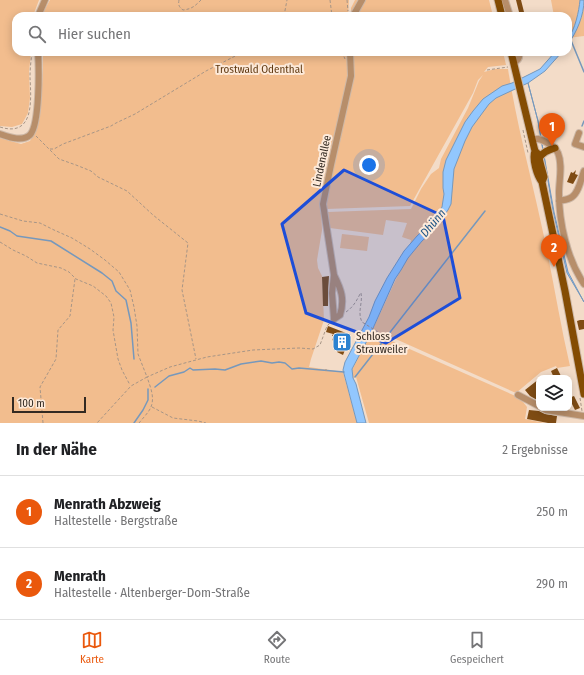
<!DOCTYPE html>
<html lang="de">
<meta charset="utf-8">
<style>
:root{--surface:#fff;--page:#f6f6f6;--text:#202124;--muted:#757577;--line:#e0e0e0;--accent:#ea580c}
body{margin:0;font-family:"Fira Sans Condensed",sans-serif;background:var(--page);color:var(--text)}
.controls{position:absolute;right:12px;bottom:12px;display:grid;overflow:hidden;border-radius:8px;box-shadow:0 2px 10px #0003}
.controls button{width:36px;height:36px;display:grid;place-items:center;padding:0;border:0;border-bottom:1px solid var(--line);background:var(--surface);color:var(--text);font:20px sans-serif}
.scale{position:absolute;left:12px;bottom:10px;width:74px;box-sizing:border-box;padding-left:4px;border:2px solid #332a22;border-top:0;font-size:11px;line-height:14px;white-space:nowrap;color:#332a22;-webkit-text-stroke:3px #fdeada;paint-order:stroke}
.you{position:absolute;left:369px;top:165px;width:14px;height:14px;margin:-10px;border:3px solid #fff;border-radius:50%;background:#1a73e8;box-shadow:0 0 0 6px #1a73e833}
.badge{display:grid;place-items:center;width:26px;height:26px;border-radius:50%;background:var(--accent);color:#fff;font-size:13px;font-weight:700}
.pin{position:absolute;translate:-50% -33px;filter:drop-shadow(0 1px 2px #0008)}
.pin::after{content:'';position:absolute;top:21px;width:14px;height:12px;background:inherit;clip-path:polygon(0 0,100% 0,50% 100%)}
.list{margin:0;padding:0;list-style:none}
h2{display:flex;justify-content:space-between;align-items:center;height:52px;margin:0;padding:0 16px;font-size:17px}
h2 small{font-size:13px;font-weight:400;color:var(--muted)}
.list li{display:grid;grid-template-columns:26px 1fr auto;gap:12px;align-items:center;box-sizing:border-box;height:72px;padding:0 16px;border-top:1px solid var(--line)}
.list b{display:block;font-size:15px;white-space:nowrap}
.list p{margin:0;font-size:13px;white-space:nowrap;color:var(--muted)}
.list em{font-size:13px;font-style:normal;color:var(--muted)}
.icon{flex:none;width:22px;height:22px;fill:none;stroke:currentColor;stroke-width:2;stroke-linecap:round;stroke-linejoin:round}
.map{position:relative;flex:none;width:584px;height:423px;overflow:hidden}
.search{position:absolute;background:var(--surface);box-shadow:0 2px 10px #0003;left:12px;right:12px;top:12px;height:44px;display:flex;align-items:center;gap:10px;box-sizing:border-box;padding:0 14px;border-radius:12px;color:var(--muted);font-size:15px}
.sheet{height:196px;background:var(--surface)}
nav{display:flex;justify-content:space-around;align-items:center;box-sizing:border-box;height:56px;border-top:1px solid var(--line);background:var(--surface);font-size:11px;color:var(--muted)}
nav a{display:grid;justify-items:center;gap:2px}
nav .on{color:var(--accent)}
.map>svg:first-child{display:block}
.green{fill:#f2bd8e}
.water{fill:#92c7fe;stroke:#7698bc}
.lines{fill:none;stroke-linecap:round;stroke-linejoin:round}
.stream{stroke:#7698bc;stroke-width:1.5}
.building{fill:#7f4c14}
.minor-casing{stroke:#cdb8a7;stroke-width:8}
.major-casing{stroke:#cdb8a7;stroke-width:9}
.path{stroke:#a79586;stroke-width:1;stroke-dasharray:3 2;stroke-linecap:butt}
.minor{stroke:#b78e6a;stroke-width:6}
.major{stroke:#844c03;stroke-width:7}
.marked{fill:#1d4ed8;fill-opacity:0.2;stroke:#1d4ed8;stroke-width:3;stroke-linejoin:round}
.labels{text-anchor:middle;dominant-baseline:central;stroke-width:4;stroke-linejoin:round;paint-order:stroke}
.park-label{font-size:11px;fill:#613a12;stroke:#fdeada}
.street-label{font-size:11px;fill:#332a22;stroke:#fdeada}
.poi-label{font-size:11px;fill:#332a22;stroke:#fdeada;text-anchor:start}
.water-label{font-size:12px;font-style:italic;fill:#1d5486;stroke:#fdeada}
</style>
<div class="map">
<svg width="584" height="423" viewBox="0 0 584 423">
<rect width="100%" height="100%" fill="#f3dcc8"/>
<path class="green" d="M0,0H39L33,16H16V52H31L29,72L30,98L28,113L22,124L12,127L0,126Z
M50,0H349L348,16H41Z
M355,0H489L493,16H351V8Z
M551,0H584V36L568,38V16H554Z
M43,52H349V75L321,208L322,230L317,260L318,268L322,276L324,320L311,359L309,367L343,372L357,423H0V138L21,144L30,141L37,128L40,116L43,69Z
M351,52H503L506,65L488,67L484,72L495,69H508C516,121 530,172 541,223C552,271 559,319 570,366L557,368L556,366L541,372L516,393L389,336L387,339L520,398L527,407L525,419L545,423H369L356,377L353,378L352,370L372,331L396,279L408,257L411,240L402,237L407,223L386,220L383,235L330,228L328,212L411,209L421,189L431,174L439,168L441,159L468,108L479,81L483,75L478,80L473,93L410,206L326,209V204L352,76Z
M342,234L369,237L367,251L340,248Z"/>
<path class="water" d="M580,0H584C584,15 577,32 568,44V38C575,30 579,11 580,0Z
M555,52H562L545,71L528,83L538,121L554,212L568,272L584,302L567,273L553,211L538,121L528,83L496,98L489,104L472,127L465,141L454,169L451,204L448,210L433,231L422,241L408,258L401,270L395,279L370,335L352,369L353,378L356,384L366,423H357L343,370L345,362L369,317L375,301L387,278L404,251L417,236L433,221L442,207L444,194L443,188V172L446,160L465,122L473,111L483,99L502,86L512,83L540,69Z"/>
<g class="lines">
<path class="stream" d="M570,38L584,72
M582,126L584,121
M0,227L10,231L17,236L51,241L102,273L112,281L116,291L126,300L131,323L134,359
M355,377L485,211
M155,387L169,376L184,372L190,368L193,370L215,369L225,370L241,364L261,361L272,363L279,362L285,363L292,369L299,368L344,372
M134,423L143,410L148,400V389"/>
</g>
<path class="building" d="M516,0H521L525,16H520Z
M576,170L575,174L578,175L573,184L567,182L571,172L573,173Z
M329,276L328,293V306H323L322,277Z
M580,320H584V329L579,330L577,321Z
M328,326L351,335L343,355L337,352L340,344L332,340L334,336H332L333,334L326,332Z
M557,368L562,378H554L551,371Z
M539,379V401L530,396L525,390Z
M574,396L580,408L575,410L571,402H570L569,400V398Z
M529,410L539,411L545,414L557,416L556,423H548L527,419Z"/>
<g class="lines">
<g class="minor-casing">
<path id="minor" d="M505,0L510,16
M38,16L45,0
M353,16L362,0
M514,62C519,60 520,57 519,52
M579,133L575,144L584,147
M0,134C9,137 22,142 30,135C40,124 39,68 38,52
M532,139C533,139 538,139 538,139C544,140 555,147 558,153C563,165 559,180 559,193C559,223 567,259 584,284
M559,201C563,200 568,200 572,197C579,192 581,179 584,171
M334,319L332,293L334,275L323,204L331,165L351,76L350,52
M334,319L340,315C345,299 341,289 334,275
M518,395L539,406
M542,408L546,410L584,416"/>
</g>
<g class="major-casing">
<path id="major" d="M498,0L502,16
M511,52L532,139L535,151L538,154L541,166L544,177L542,182L565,291L584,394
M535,151C532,159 537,176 542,182
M539,158C543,152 548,150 555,148"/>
</g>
<path class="path" d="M179,0C178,5 179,7 183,10C192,9 195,6 201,0
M330,0L332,16
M347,0L348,11
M284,16L287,0
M342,52L345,59
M487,70L508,67
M0,127C35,138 31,99 30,77C30,69 31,60 32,52
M523,130L528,153
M36,136L59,159L76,165L91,171L98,177L127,191L153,215L188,243L182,290L196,359
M50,149H54L63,144L111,126L116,123L135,114L206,71L243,52
M0,214L23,221L40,223L54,230L72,238L90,249L105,260L119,272L130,290L134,307L137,326L138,354L147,377L131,386L97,423
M0,242L13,250L26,256L37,263L61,268L69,272L76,279L93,286L106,296L111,303L114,317L113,330L118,359L122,370L130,385
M361,293C363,303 357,312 362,322L386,337
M346,312C353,307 356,302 360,294
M326,369V371
M580,398L582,411
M152,407L173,418L198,421L206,423
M43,423L40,387L56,359L58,330L70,316L75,279
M139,423C143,418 149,412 151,407C155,397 150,386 147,377L170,367L207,357L253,350L299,348L313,349L320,345L327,326L330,323"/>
<use href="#minor" class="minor"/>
<use href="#major" class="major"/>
</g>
<path class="marked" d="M344,170L443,216L460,298L386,343L306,313L282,224Z"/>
<defs>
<g id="building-square" transform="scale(1)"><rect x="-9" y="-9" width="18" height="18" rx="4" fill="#2c82d0" stroke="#fdeada"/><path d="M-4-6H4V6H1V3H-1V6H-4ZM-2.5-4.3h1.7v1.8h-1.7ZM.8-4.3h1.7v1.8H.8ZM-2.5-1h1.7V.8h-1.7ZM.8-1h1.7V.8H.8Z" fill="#fff"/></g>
</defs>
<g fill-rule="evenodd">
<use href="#building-square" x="342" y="342"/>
</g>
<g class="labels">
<g class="park-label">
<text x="259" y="69">Trostwald Odenthal</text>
</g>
<g class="street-label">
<text transform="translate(322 161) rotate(-78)">Lindenallee</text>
</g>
<g class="poi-label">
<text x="356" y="336">Schloss<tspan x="356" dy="13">Strauweiler</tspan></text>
</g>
<g class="water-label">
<text transform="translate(433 223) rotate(-50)">Dhünn</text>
</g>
</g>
</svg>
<div class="controls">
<button><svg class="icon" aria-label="layers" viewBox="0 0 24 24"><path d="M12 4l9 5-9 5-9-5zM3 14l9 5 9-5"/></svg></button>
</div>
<div class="scale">100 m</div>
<div class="you"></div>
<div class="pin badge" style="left:552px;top:146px">1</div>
<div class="pin badge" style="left:554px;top:267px">2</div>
<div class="search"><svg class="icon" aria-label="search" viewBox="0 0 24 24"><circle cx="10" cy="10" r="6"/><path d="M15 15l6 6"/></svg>Hier suchen</div>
</div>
<section class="sheet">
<h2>In der Nähe<small>2 Ergebnisse</small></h2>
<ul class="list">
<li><span class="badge">1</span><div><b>Menrath Abzweig</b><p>Haltestelle · Bergstraße</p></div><em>250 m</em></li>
<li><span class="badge">2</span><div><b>Menrath</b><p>Haltestelle · Altenberger-Dom-Straße</p></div><em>290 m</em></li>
</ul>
</section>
<nav>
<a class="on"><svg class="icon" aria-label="map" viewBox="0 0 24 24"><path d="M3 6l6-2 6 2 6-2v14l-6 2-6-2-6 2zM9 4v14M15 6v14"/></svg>Karte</a>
<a><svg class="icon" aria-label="directions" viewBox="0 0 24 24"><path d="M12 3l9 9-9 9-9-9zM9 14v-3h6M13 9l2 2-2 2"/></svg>Route</a>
<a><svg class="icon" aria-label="saved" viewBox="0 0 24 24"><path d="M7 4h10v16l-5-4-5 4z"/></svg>Gespeichert</a>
</nav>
